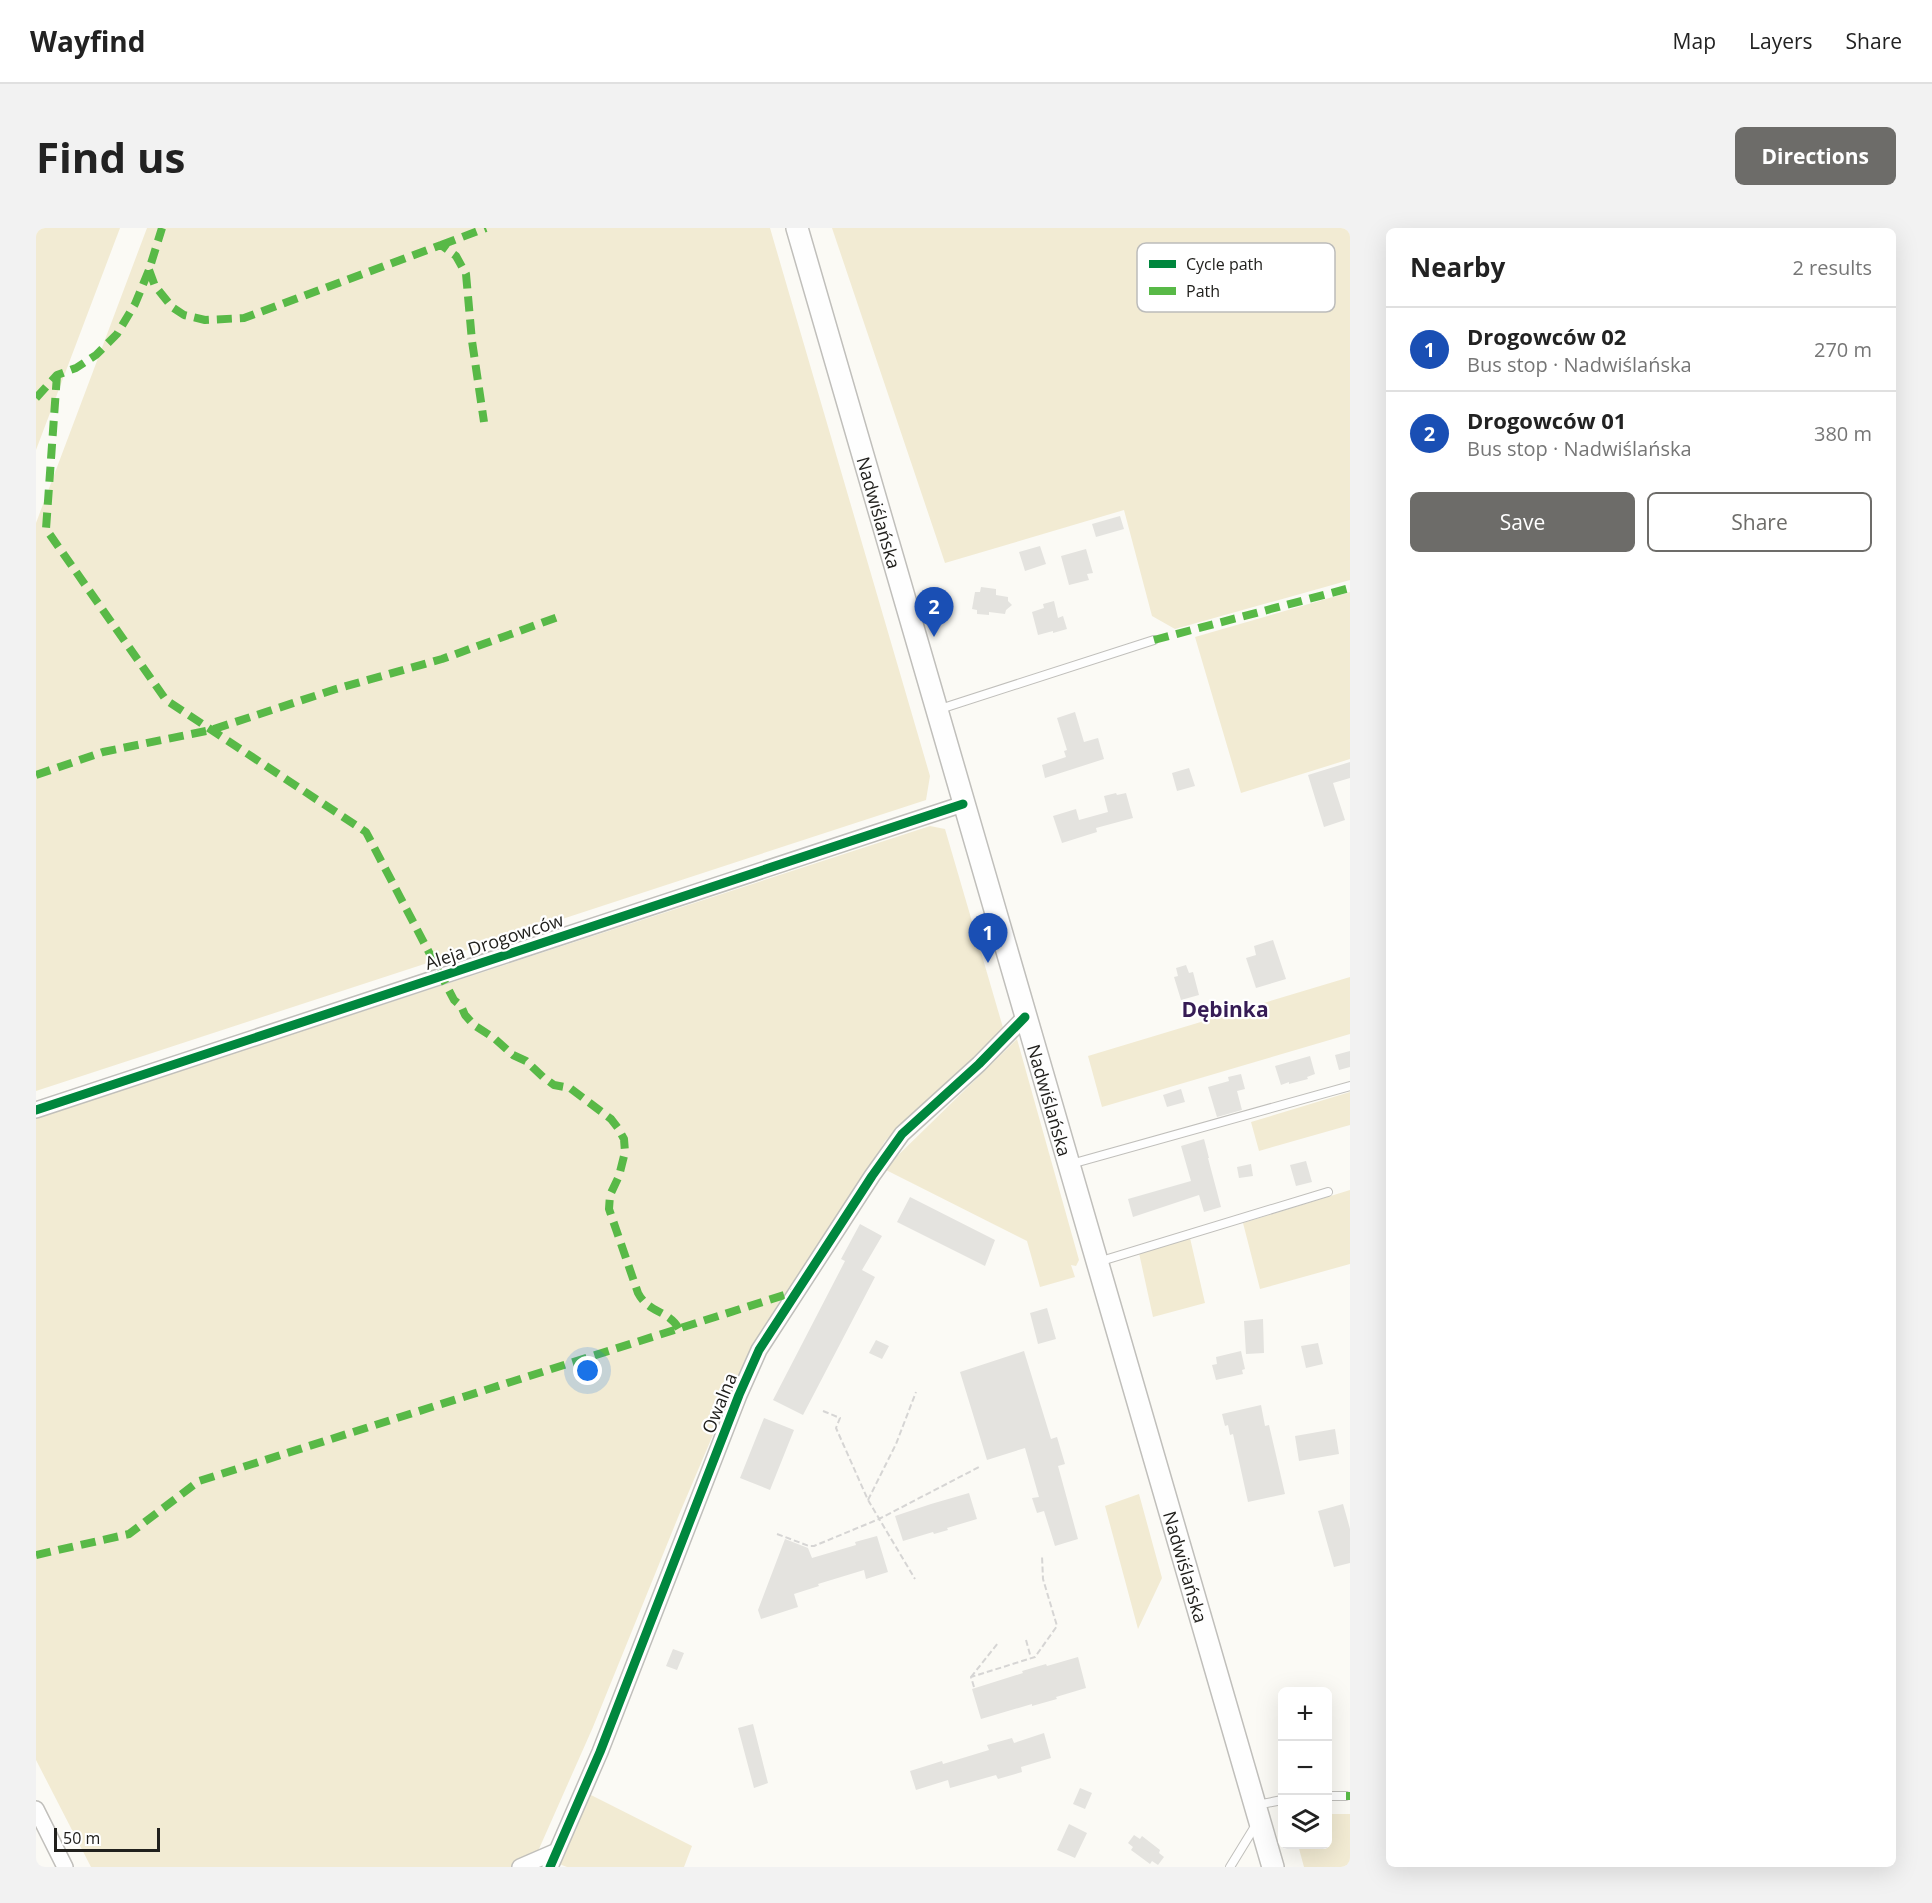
<!DOCTYPE html>
<meta charset="utf-8">
<style>
:root{--surface:#fff;--page:#f2f2f2;--text:#222;--muted:#767676;--line:#e0e0e0;--accent:#6d6c69}
body{margin:0;font-family:"Open Sans",sans-serif;background:var(--page);color:var(--text)}
.controls{position:absolute;right:18px;bottom:18px;display:grid;overflow:hidden;border-radius:9px;box-shadow:0 6px 24px #0002}
.controls button{width:54px;height:54px;display:grid;place-items:center;padding:0;border:0;border-bottom:2px solid var(--line);background:var(--surface);color:var(--text);font:30px sans-serif}
.scale{position:absolute;left:18px;bottom:15px;width:106px;box-sizing:border-box;padding-left:6px;border:3px solid #21201d;border-top:0;font-size:16px;line-height:21px;white-space:nowrap;color:#21201d;-webkit-text-stroke:4px #fff;paint-order:stroke}
.you{position:absolute;left:552px;top:1143px;width:21px;height:21px;margin:-15px;border:4px solid #fff;border-radius:50%;background:#1a73e8;box-shadow:0 0 0 9px #1a73e833}
.badge{display:grid;place-items:center;width:39px;height:39px;border-radius:50%;background:var(--accent);color:#fff;font-size:20px;font-weight:700}
.pin{position:absolute;translate:-50% -50px;filter:drop-shadow(0 2px 3px #0008)}
.pin::after{content:'';position:absolute;top:32px;width:21px;height:18px;background:inherit;clip-path:polygon(0 0,100% 0,50% 100%)}
.list{margin:0;padding:0;list-style:none}
h2{display:flex;justify-content:space-between;align-items:center;height:78px;margin:0;padding:0 24px;font-size:26px}
h2 small{font-size:20px;font-weight:400;color:var(--muted)}
.list li{display:grid;grid-template-columns:39px 1fr auto;gap:18px;align-items:center;box-sizing:border-box;height:84px;padding:0 24px;border-top:2px solid var(--line)}
.list b{display:block;font-size:22px;white-space:nowrap}
.list p{margin:0;font-size:20px;white-space:nowrap;color:var(--muted)}
.list em{font-size:20px;font-style:normal;color:var(--muted)}
.actions{display:flex;gap:12px;padding:18px 24px}
.actions a{flex:1;padding:14px 0;border:2px solid var(--accent);border-radius:9px;text-align:center;font-size:21px;color:var(--accent)}
.actions .main{background:var(--accent);color:#fff}
.icon{flex:none;width:33px;height:33px;fill:none;stroke:currentColor;stroke-width:2;stroke-linecap:round;stroke-linejoin:round}
.map{position:relative;flex:none;width:1314px;height:1639px;overflow:hidden;border-radius:9px}
header{display:flex;align-items:center;gap:36px;box-sizing:border-box;height:84px;padding:0 30px;background:var(--surface);border-bottom:2px solid var(--line)}
header strong{font-size:28px}
nav{display:flex;gap:33px;margin-inline-start:auto;font-size:21px}
.intro{display:flex;align-items:center;justify-content:space-between;box-sizing:border-box;height:144px;padding:0 36px}
h1{margin:0;font-size:42px}
.button{padding:15px 27px;border-radius:9px;background:var(--accent);color:#fff;font-size:21px;font-weight:700}
main{display:flex;gap:36px;padding:0 36px}
aside{flex:1;background:var(--surface);border-radius:9px;box-shadow:0 6px 24px #0002}
.map>svg:first-child{display:block}
.green{fill:#f2ebd3}
.building{fill:#e4e3df}
.lines{fill:none;stroke-linecap:round;stroke-linejoin:round}
.lane-casing{stroke:#c0bfbb;stroke-width:10}
.street-casing{stroke:#c0bfbb;stroke-width:18}
.secondary-casing{stroke:#c0bfbb;stroke-width:24}
.path{stroke:#d6d5d4;stroke-width:2;stroke-dasharray:6 3;stroke-linecap:butt}
.lane{stroke:#fefefe;stroke-width:8}
.street{stroke:#fefefe;stroke-width:15}
.secondary{stroke:#fefefe;stroke-width:21}
.quiet{stroke:#58b947;stroke-width:8;stroke-dasharray:15 8;stroke-linecap:butt}
.cycleway-casing{stroke:#fff;stroke-width:13}
.cycleway{stroke:#00873e;stroke-width:9}
.labels{text-anchor:middle;dominant-baseline:central;stroke-width:4.5;stroke-linejoin:round;paint-order:stroke}
.street-label{font-size:18px;fill:#21201d;stroke:#fff}
.quarter-label{font-size:21px;font-weight:bold;fill:#361c55;stroke:#fff}
.key{fill:#fff;stroke:#bcbcbb;stroke-width:1.5}
.key-label{font-size:16px;fill:#21201d}
</style>
<header>
<strong>Wayfind</strong>
<nav><a>Map</a><a>Layers</a><a>Share</a></nav>
</header>
<div class="intro"><h1>Find us</h1><a class="button">Directions</a></div>
<main>
<div class="map">
<svg width="1314" height="1639" viewBox="0 0 1314 1639">
<rect width="100%" height="100%" fill="#fbfaf5"/>
<path class="green" d="M0,0H84L0,222Z
M111,0H734L894,548L890,572L0,863V295Z
M796,0H1314V352L1139,401L1116,388L1088,282L909,335Z
M1314,364V531L1205,565L1159,409Z
M894,598L909,601L968,803L849,913L836,936L727,1106L691,1174L645,1282L557,1499L495,1639H55L0,1532V890Z
M1314,749V806L1066,879L1052,828Z
M981,811L1043,1032L1040,1038L1035,1037L1039,1049L1004,1059L991,1013L848,941Z
M1314,864V897L1223,923L1215,894Z
M1314,962V1036L1224,1061L1207,995Z
M1154,1010L1169,1075L1117,1089L1103,1025Z
M1103,1266L1126,1350L1102,1401L1069,1278Z
M551,1565L656,1618L648,1639H531L518,1634Z
M1292,1586H1314V1639H1268L1262,1617L1292,1616Z"/>
<path class="building" d="M1084,288L1088,301L1060,309L1056,296Z
M1004,318L1010,336L989,343L983,324Z
M1050,321L1057,345L1051,346L1053,352L1033,357L1025,328Z
M945,359L960,361V367L972,369V373L976,377L970,382L969,386L953,384V387L941,386V382L936,381L939,364H944Z
M1018,373L1022,390L1027,388L1031,401L1017,405V403L1002,407L996,384L1008,380L1007,376Z
M1039,484L1048,514L1062,510L1068,531L1009,550L1006,537L1030,529L1028,523L1031,522L1021,490Z
M1314,534V550L1297,555L1309,592L1288,599L1272,547Z
M1153,540L1159,558L1141,563L1136,545Z
M1080,565L1081,567L1090,565L1097,590L1060,600L1061,604L1026,615L1017,588L1040,581L1043,592L1072,584L1068,568Z
M1237,712L1250,751L1220,760L1210,730L1220,727L1218,718Z
M1150,737L1153,745L1157,744L1163,767L1145,772L1138,749L1142,748L1140,740Z
M1314,823V839L1303,842L1299,827Z
M1274,828L1279,846L1271,849L1272,851L1253,856V854L1245,857L1239,838Z
M1205,846L1209,861L1201,863L1206,882L1181,889L1172,859L1193,853L1192,849Z
M1145,861L1149,874L1131,879L1127,867Z
M1168,911L1173,930H1172L1185,979L1168,984L1163,967L1097,989L1092,971L1155,953L1145,918Z
M1270,933L1276,954L1260,958L1254,937Z
M1215,936L1217,948L1203,950L1201,939Z
M874,969L959,1012L949,1038L861,994Z
M824,996L846,1008L826,1042L839,1049L767,1187L737,1172L809,1033L805,1031Z
M1011,1080L1020,1111L1002,1116L994,1085Z
M1227,1091L1228,1125L1210,1126L1208,1093Z
M840,1112L853,1118L846,1131L833,1125Z
M1282,1115L1287,1136L1270,1140L1265,1118Z
M988,1123L1015,1211L1021,1209L1029,1236L1022,1238L1042,1311L1019,1318L1008,1283L1001,1285L996,1270L1003,1269L989,1220L951,1232L924,1144Z
M1205,1123L1209,1141L1206,1142L1207,1146L1180,1152L1176,1137L1181,1136L1180,1129Z
M1225,1177L1229,1198L1233,1197L1249,1266L1212,1274L1197,1206L1194,1207L1192,1197L1189,1198L1186,1186Z
M728,1190L758,1202L734,1262L704,1250Z
M1299,1201L1303,1226L1263,1233L1259,1208Z
M933,1265L941,1291L911,1300L912,1302L898,1306L897,1304L867,1313L859,1288L895,1276Z
M1307,1276L1314,1301V1335L1298,1339L1282,1283Z
M841,1308L852,1344L830,1351L828,1342L782,1356L783,1358L758,1366L762,1379L725,1391L722,1382L749,1311L772,1320L776,1330L820,1317L819,1314Z
M637,1421L648,1425L641,1442L630,1438Z
M1042,1429L1050,1460L1020,1469L1021,1471L996,1478V1476L945,1491L936,1461L987,1445L986,1443L1010,1436L1011,1438Z
M717,1496L732,1555L718,1560L702,1500Z
M1008,1505L1015,1530L985,1539L986,1544L962,1551L960,1547L914,1560L912,1552L880,1562L874,1543L906,1533L907,1536L953,1522L951,1517L976,1510L978,1515Z
M1044,1560L1056,1565L1049,1581L1037,1576Z
M1033,1596L1051,1605L1039,1630L1021,1622Z
M1098,1607L1104,1611L1106,1608L1124,1622L1123,1625L1128,1629L1122,1637L1116,1633L1114,1636L1095,1622L1097,1619L1092,1615Z"/>
<g class="lines">
<g class="lane-casing">
<path id="lane" d="M901,482L1118,412
M1035,936L1314,858
M1062,1034L1292,964
M1292,1568H1310
M1221,1577L1246,1572
M1194,1639L1221,1595"/>
</g>
<g class="street-casing">
<path id="street" d="M0,882L927,576
M0,1581L29,1639
M484,1639L521,1623
M514,1639L564,1524L703,1167L723,1122L836,948L866,906L943,836L989,789"/>
</g>
<g class="secondary-casing">
<g id="secondary">
<path id="s1" d="M761,0C918,547 1078,1093 1237,1639"/>
</g>
</g>
<path class="path" d="M787,1183L804,1190L800,1200L832,1272L879,1351
M832,1272L860,1216L880,1164
M741,1306L773,1318H778L843,1291L945,1238
M990,1412L995,1430
M935,1449L962,1415
M938,1459L935,1449L999,1429L1021,1398L1007,1351L1006,1328"/>
<use href="#lane" class="lane"/>
<use href="#street" class="street"/>
<use href="#secondary" class="secondary"/>
<path class="quiet" d="M405,17L450,0
M113,42L119,58L136,79L148,87L169,92L208,90L405,17L420,28L430,46L436,113L448,194
M21,147L10,301L130,472L330,604L418,772L425,778L429,787L438,797L458,810L477,827L490,833L507,849L518,857L534,860L575,891L582,900L588,911L589,924L583,948L574,967L573,981L602,1065C613,1086 633,1082 643,1101
M0,170L21,147L40,140L60,127L81,106L99,76L113,42L126,0
M1118,412L1314,360
M0,547L67,524L175,502L300,461L406,431L522,389
M0,1327L93,1306L163,1253L761,1063
M1310,1568H1314"/>
<g class="cycleway-casing">
<path id="cycleway" d="M0,882L927,576
M514,1639L564,1524L703,1167L723,1122L836,948L866,906L943,836L989,789"/>
</g>
<use href="#cycleway" class="cycleway"/>
</g>
<g class="labels">
<g class="street-label">
<text stroke="none"><textPath href="#s1" startOffset="296">Nadwiślańska</textPath></text>
<text transform="translate(458 713) rotate(-18)">Aleja Drogowców</text>
<text stroke="none"><textPath href="#s1" startOffset="908">Nadwiślańska</textPath></text>
<text transform="translate(683 1175) rotate(-68)">Owalna</text>
<text stroke="none"><textPath href="#s1" startOffset="1394">Nadwiślańska</textPath></text>
</g>
<g class="quarter-label">
<text x="1189" y="781">Dębinka</text>
</g>
</g>
<rect x="1101" y="15" width="198" height="69" rx="9" class="key"/>
<rect x="1113" y="32" width="27" height="8" fill="#00873e"/>
<rect x="1113" y="59" width="27" height="8" fill="#58b947"/>
<g class="key-label">
<text x="1150" y="42">Cycle path</text>
<text x="1150" y="69">Path</text>
</g>
</svg>
<div class="controls">
<button>+</button>
<button>−</button>
<button><svg class="icon" aria-label="layers" viewBox="0 0 24 24"><path d="M12 4l9 5-9 5-9-5zM3 14l9 5 9-5"/></svg></button>
</div>
<div class="scale">50 m</div>
<div class="you"></div>
<div class="pin badge" style="left:952px;top:735px;background:#1a4fb4">1</div>
<div class="pin badge" style="left:898px;top:409px;background:#1a4fb4">2</div>
</div>
<aside>
<h2>Nearby<small>2 results</small></h2>
<ul class="list">
<li><span class="badge" style="background:#1a4fb4">1</span><div><b>Drogowców 02</b><p>Bus stop · Nadwiślańska</p></div><em>270 m</em></li>
<li><span class="badge" style="background:#1a4fb4">2</span><div><b>Drogowców 01</b><p>Bus stop · Nadwiślańska</p></div><em>380 m</em></li>
</ul>
<div class="actions"><a class="main">Save</a><a>Share</a></div>
</aside>
</main>
